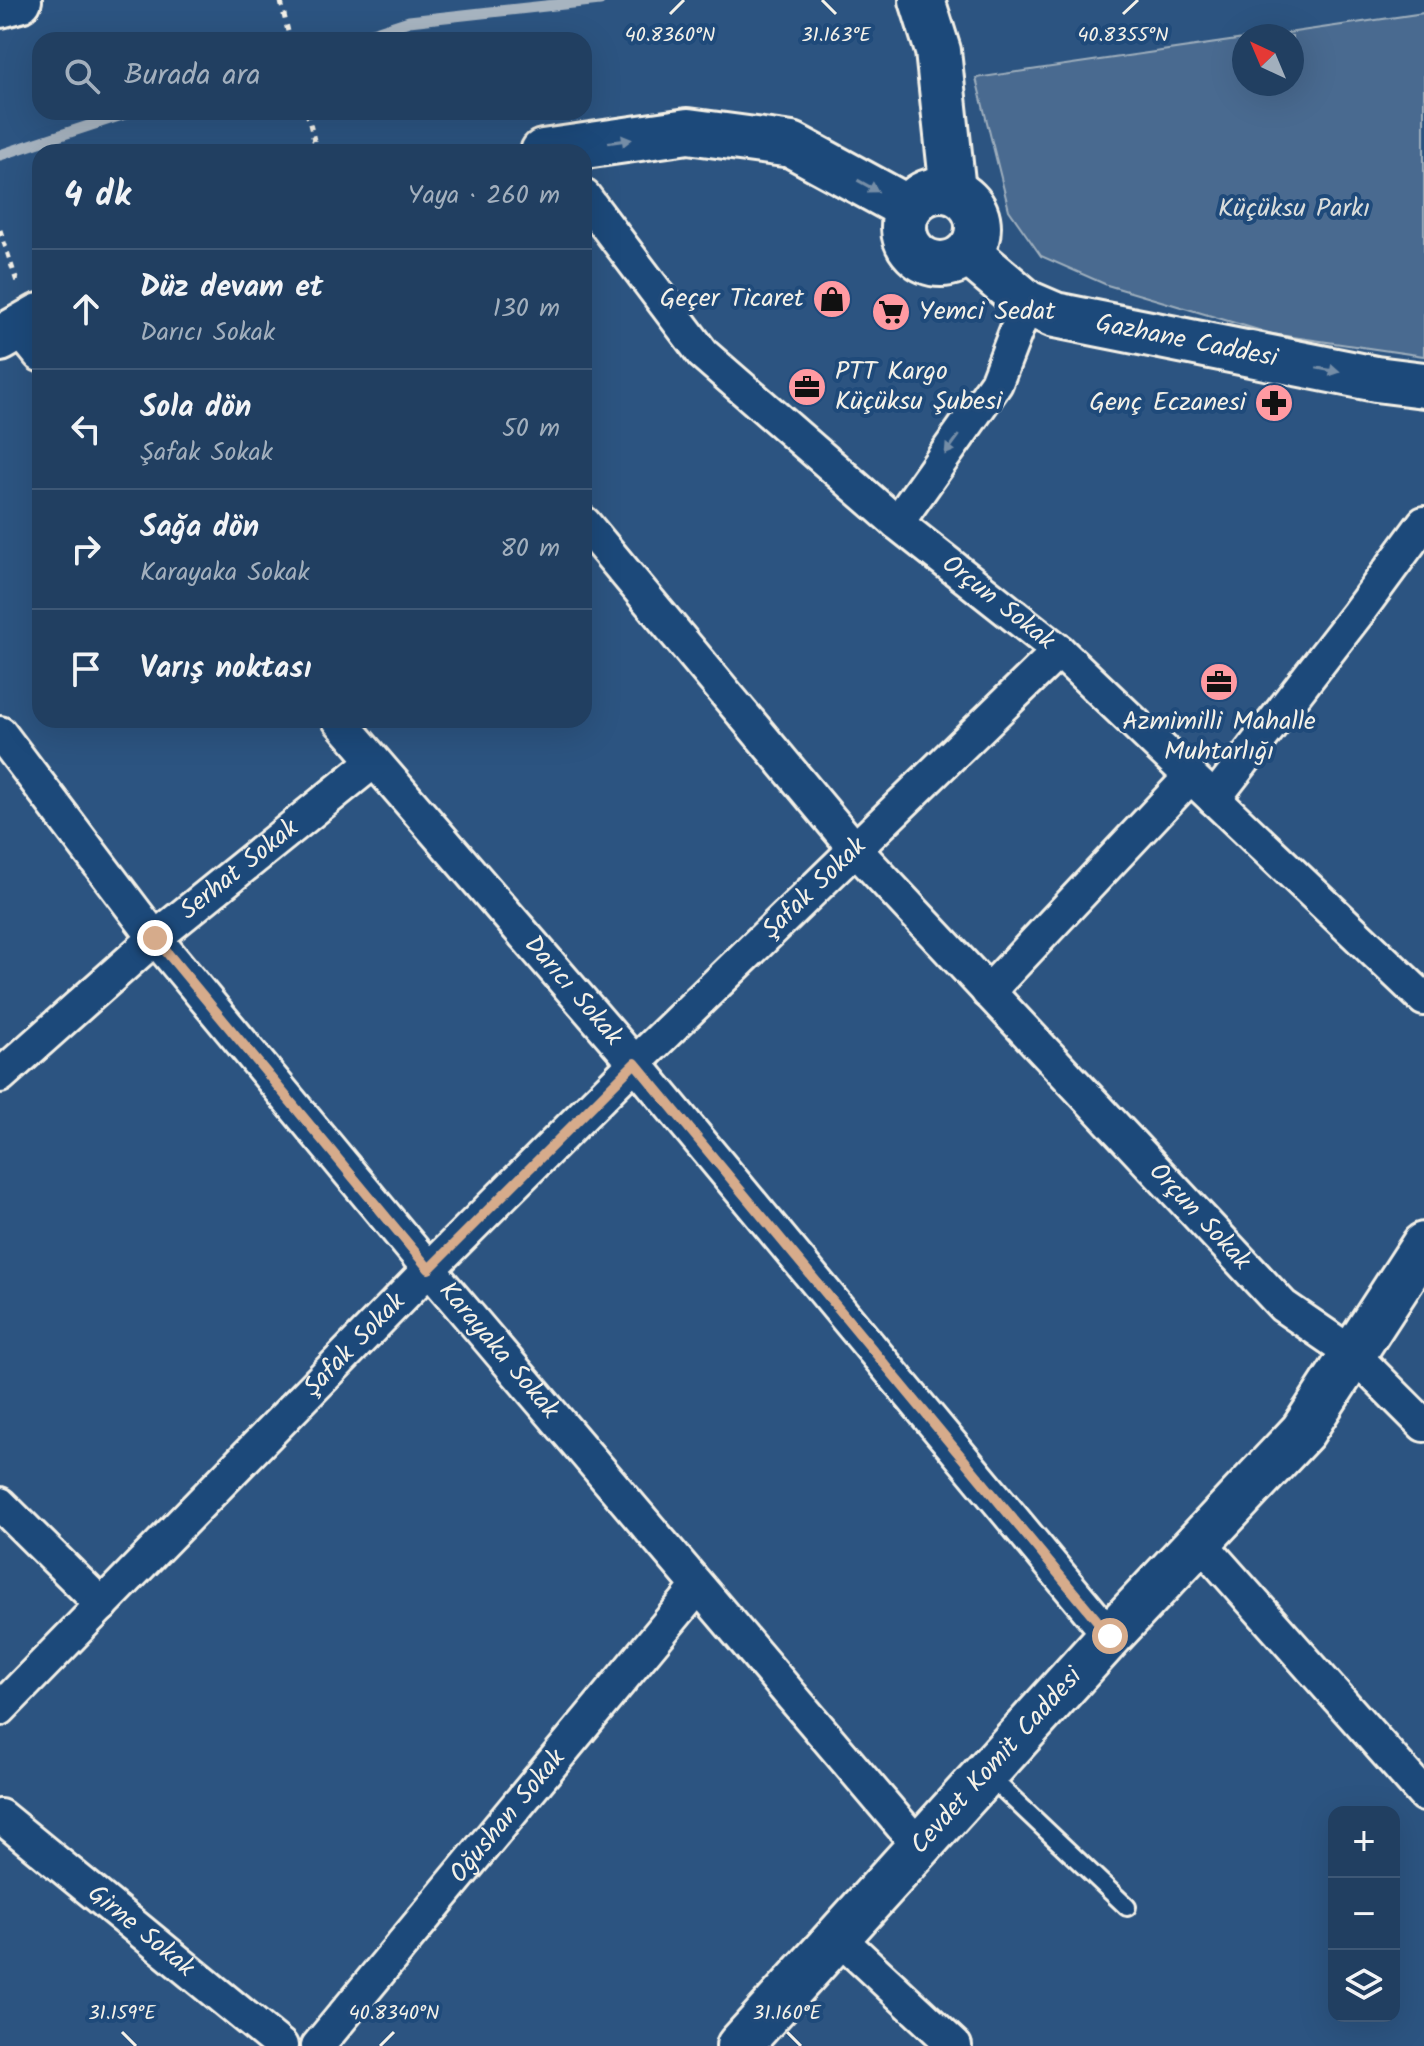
<!DOCTYPE html>
<html lang="tr">
<meta charset="utf-8">
<style>
:root{--surface:#213f61;--page:#294667;--text:#f1f3f6;--muted:#a2afbd;--line:#3e5876}
body{margin:0;font-family:Kalam,sans-serif;background:var(--page);color:var(--text)}
.controls{position:absolute;right:24px;bottom:24px;display:grid;overflow:hidden;border-radius:16px;box-shadow:0 8px 32px #0002}
.controls button{width:72px;height:72px;display:grid;place-items:center;padding:0;border:0;border-bottom:2px solid var(--line);background:var(--surface);color:var(--text);font:40px sans-serif}
.compass{position:absolute;left:1232px;top:24px;width:72px;height:72px;border-radius:50%;background:var(--surface);box-shadow:0 8px 32px #0002;rotate:316deg}
.stop{position:absolute;width:24px;height:24px;margin:-18px;border:6px solid #d6ab8b;border-radius:50%;background:#fff}
.stop.end{background:#d6ab8b;border-color:#fff;box-shadow:0 2px 8px #0008}
.list{margin:0;padding:0;list-style:none}
h2{display:flex;justify-content:space-between;align-items:center;height:104px;margin:0;padding:0 32px;font-size:34px}
h2 small{font-size:26px;font-weight:400;color:var(--muted)}
.list li{display:grid;grid-template-columns:52px 1fr auto;gap:24px;align-items:center;box-sizing:border-box;height:120px;padding:0 32px;border-top:2px solid var(--line)}
.list b{display:block;font-size:30px;white-space:nowrap}
.list p{margin:0;font-size:26px;white-space:nowrap;color:var(--muted)}
.list em{font-size:26px;font-style:normal;color:var(--muted)}
.icon{flex:none;width:44px;height:44px;fill:none;stroke:currentColor;stroke-width:2;stroke-linecap:round;stroke-linejoin:round}
.map{position:relative;flex:none;width:1424px;height:2046px;overflow:hidden}
.search{position:absolute;background:var(--surface);box-shadow:0 8px 32px #0002;left:32px;top:32px;width:560px;height:88px;display:flex;align-items:center;gap:20px;box-sizing:border-box;padding:0 28px;border-radius:24px;color:var(--muted);font-size:30px}
.panel{position:absolute;background:var(--surface);box-shadow:0 8px 32px #0002;left:32px;top:144px;width:560px;height:584px;border-radius:24px}
.map>svg:first-child{display:block}
.green{fill:#496b90;stroke:#9eaebc;stroke-width:2}
.lines{fill:none;stroke-linecap:round;stroke-linejoin:round}
.stream{stroke:#a7b4c0;stroke-width:11}
.lane-casing{stroke:#f4f1e8;stroke-width:22}
.street-casing{stroke:#f4f1e8;stroke-width:38}
.secondary-casing{stroke:#f4f1e8;stroke-width:50}
.path{stroke:#f4f1e8;stroke-width:5;stroke-dasharray:6 6;stroke-linecap:butt}
.lane{stroke:#1f4a7a;stroke-width:16}
.street{stroke:#1f4a7a;stroke-width:32}
.secondary{stroke:#1f4a7a;stroke-width:44}
.oneway{fill:#748da6}
.route{stroke:#d6ab8b;stroke-width:10}
.ticks{fill:none;stroke:#f4f1e8;stroke-width:3}
.labels{text-anchor:middle;dominant-baseline:central;stroke-width:8;stroke-linejoin:round;paint-order:stroke}
.park-label{font-size:26px;fill:#dadddb;stroke:#1f4a7a}
.poi-label{font-size:26px;fill:#f4f1e8;stroke:#1f4a7a;text-anchor:end}
.street-label{font-size:26px;fill:#f4f1e8;stroke:#1f4a7a}
.ticks-label{font-size:20px;text-anchor:middle;fill:#f4f1e8;stroke:#1f4a7a;stroke-width:8;stroke-linejoin:round;paint-order:stroke}
</style>
<div class="map">
<svg width="1424" height="2046" viewBox="0 0 1424 2046">
<rect width="100%" height="100%" fill="#2c5481"/>
<filter id="ink" filterUnits="userSpaceOnUse"><feTurbulence type="fractalNoise" baseFrequency=".0125" numOctaves="2"/><feDisplacementMap in="SourceGraphic" scale="16" xChannelSelector="R" yChannelSelector="G"/><feConvolveMatrix kernelMatrix="1 2 1 2 8 2 1 2 1" color-interpolation-filters="sRGB"/></filter>
<g filter="url(#ink)">
<path class="green" d="M1424,13V356L1272,334L1107,285L1041,256L1009,210L976,78L1244,39V84H1292V36H1267Z"/>
<g class="lines">
<path class="stream" d="M351,40L409,21L600,0
M0,155L131,112"/>
<g class="lane-casing">
<path id="lane" d="M986,1773L1127,1907"/>
</g>
<g class="street-casing">
<g id="street">
<path id="s1" d="M584,196L703,354L897,523L1059,651L1424,999"/>
<path d="M18,328L40,355"/>
<path id="s2" d="M584,523L855,849L1283,1306L1353,1354L1424,1425"/>
<path d="M897,523L996,383L1027,303"/>
<path id="s3" d="M339,720L635,1063L1110,1636"/>
<path id="s4" d="M0,733L155,938L429,1269L919,1846"/>
<path d="M1214,799L1357,614L1424,523"/>
<path d="M988,992L1191,776"/>
<path id="s5" d="M0,1076L155,938L373,762"/>
<path d="M0,1504L102,1605"/>
<path d="M1198,1540L1424,1795"/>
<path id="s6" d="M0,1709L429,1269L635,1063L1059,651"/>
<path id="s7" d="M0,1816L281,2046"/>
<path d="M838,1937L955,2046"/>
<path id="s8" d="M318,2046L698,1587"/>
</g>
</g>
<g class="secondary-casing">
<g id="secondary">
<path d="M922,0L938,51L953,191"/>
<path d="M0,5L19,0"/>
<path d="M543,152L688,131L792,145L908,208"/>
<circle cx="941" cy="227" r="37"/>
<path id="s9" d="M968,253L1027,303L1055,315L1376,379L1424,385"/>
<path d="M0,339L40,316"/>
<path id="s10" d="M739,2046L1110,1636L1303,1431L1424,1245"/>
</g>
</g>
<path class="path" d="M281,2L290,40
M307,112L317,152
M0,230L17,282"/>
<use href="#lane" class="lane"/>
<use href="#street" class="street"/>
<use href="#secondary" class="secondary"/>
</g>
<defs><path id="oneway-solid" d="M-6-.8H1V-3.2L6.5 0L1 3.2V.8H-6Z" transform="scale(2)"/></defs>
<g class="oneway">
<use href="#oneway-solid" transform="translate(620 141) rotate(-8)"/>
<use href="#oneway-solid" transform="translate(868 186) rotate(29)"/>
<use href="#oneway-solid" transform="translate(1328 370) rotate(11)"/>
<use href="#oneway-solid" transform="translate(952 445) rotate(126)"/>
</g>
</g>
<g class="lines" filter="url(#ink)">
<path class="route" d="M155,938L429,1269L635,1063L1110,1636"/>
</g>
<path class="ticks" d="M822,0L836,14M670,14L684,0M1123,14L1138,0M122,2032L136,2046M787,2032L801,2046M380,2046L394,2032"/>
<defs>
<g id="shop-disc" transform="scale(2)"><circle r="9.5" fill="#ff9aa2" stroke="#1f4a7a"/><path d="M-5-2.5h2.3a2.7 3.5 0 0 1 5.4 0H5L5.5 6h-11ZM-1.5-2.5h3a1.5 2.3 0 0 0-3 0Z" fill="#111"/></g>
<g id="supermarket-disc" transform="scale(2)"><circle r="9.5" fill="#ff9aa2" stroke="#1f4a7a"/><path d="M-6-5.5h2.5l.6 2H6L4.5 2H-2.5L-4.4-4H-6ZM-1.5 3.2a1.3 1.3 0 1 0 .1 0ZM3 3.2a1.3 1.3 0 1 0 .1 0Z" fill="#111"/></g>
<g id="office-disc" transform="scale(2)"><circle r="9.5" fill="#ff9aa2" stroke="#1f4a7a"/><path d="M-6-3h4V-5.5h4V-3h4V5H-6ZM-1-4.5V-3h2v-1.5ZM-6 0V1H6V0Z" fill="#111"/></g>
<g id="pharmacy-disc" transform="scale(2)"><circle r="9.5" fill="#ff9aa2" stroke="#1f4a7a"/><path d="M-2-6h4v4h4v4h-4v4h-4v-4h-4v-4h4Z" fill="#111"/></g>
</defs>
<g fill-rule="evenodd">
<use href="#shop-disc" x="832" y="299"/>
<use href="#supermarket-disc" x="891" y="312"/>
<use href="#office-disc" x="807" y="387"/>
<use href="#pharmacy-disc" x="1274" y="403"/>
<use href="#office-disc" x="1219" y="682"/>
</g>
<g class="labels">
<g class="park-label">
<text x="1294" y="209">Küçüksu Parkı</text>
</g>
<g class="poi-label">
<text x="804" y="299">Geçer Ticaret</text>
<text x="919" y="312" text-anchor="start">Yemci Sedat</text>
<text x="835" y="372" text-anchor="start">PTT Kargo<tspan x="835" dy="30">Küçüksu Şubesi</tspan></text>
<text x="1246" y="403">Genç Eczanesi</text>
<text x="1219" y="722" text-anchor="middle">Azmimilli Mahalle<tspan x="1219" dy="30">Muhtarlığı</tspan></text>
</g>
<g class="street-label">
<text stroke="none"><textPath href="#s9" startOffset="242">Gazhane Caddesi</textPath></text>
<text stroke="none"><textPath href="#s1" startOffset="584">Orçun Sokak</textPath></text>
<text stroke="none"><textPath href="#s5" startOffset="316">Serhat Sokak</textPath></text>
<text stroke="none"><textPath href="#s6" startOffset="1156">Şafak Sokak</textPath></text>
<text stroke="none"><textPath href="#s3" startOffset="358">Darıcı Sokak</textPath></text>
<text stroke="none"><textPath href="#s2" startOffset="928">Orçun Sokak</textPath></text>
<text stroke="none"><textPath href="#s6" startOffset="508">Şafak Sokak</textPath></text>
<text stroke="none"><textPath href="#s4" startOffset="794">Karayaka Sokak</textPath></text>
<text stroke="none"><textPath href="#s10" startOffset="384">Cevdet Komit Caddesi</textPath></text>
<text stroke="none"><textPath href="#s8" startOffset="298">Oğushan Sokak</textPath></text>
<text stroke="none"><textPath href="#s7" startOffset="182">Girne Sokak</textPath></text>
</g>
</g>
<g class="ticks-label">
<text x="670" y="41">40.8360°N</text>
<text x="1123" y="41">40.8355°N</text>
<text x="836" y="41">31.163°E</text>
<text x="122" y="2019">31.159°E</text>
<text x="787" y="2019">31.160°E</text>
<text x="394" y="2019">40.8340°N</text>
</g>
</svg>
<div class="controls">
<button>+</button>
<button>−</button>
<button><svg class="icon" aria-label="layers" viewBox="0 0 24 24"><path d="M12 4l9 5-9 5-9-5zM3 14l9 5 9-5"/></svg></button>
</div>
<svg class="compass" viewBox="-18 -18 36 36"><path d="M0-13l5 13h-10z" fill="#e53935"/><path d="M0 13l5-13h-10z" fill="#a2afbd"/></svg>
<div class="stop" style="left:1110px;top:1636px"></div>
<div class="stop end" style="left:155px;top:938px"></div>
<div class="search"><svg class="icon" aria-label="search" viewBox="0 0 24 24"><circle cx="10" cy="10" r="6"/><path d="M15 15l6 6"/></svg>Burada ara</div>
<section class="panel">
<h2>4 dk<small>Yaya · 260 m</small></h2>
<ul class="list">
<li><svg class="icon" aria-label="ahead" viewBox="0 0 24 24"><path d="M12 20V5M6 11l6-6 6 6"/></svg><div><b>Düz devam et</b><p>Darıcı Sokak</p></div><em>130 m</em></li>
<li><svg class="icon" aria-label="left" viewBox="0 0 24 24"><path d="M17 20v-9H6M10 6l-5 5 5 5"/></svg><div><b>Sola dön</b><p>Şafak Sokak</p></div><em>50 m</em></li>
<li><svg class="icon" aria-label="right" viewBox="0 0 24 24"><path d="M7 20v-9h11M14 6l5 5-5 5"/></svg><div><b>Sağa dön</b><p>Karayaka Sokak</p></div><em>80 m</em></li>
<li><svg class="icon" aria-label="arrive" viewBox="0 0 24 24"><path d="M6 21V4h12l-3 4 3 4H6"/></svg><div><b>Varış noktası</b></div></li>
</ul>
</section>
</div>
